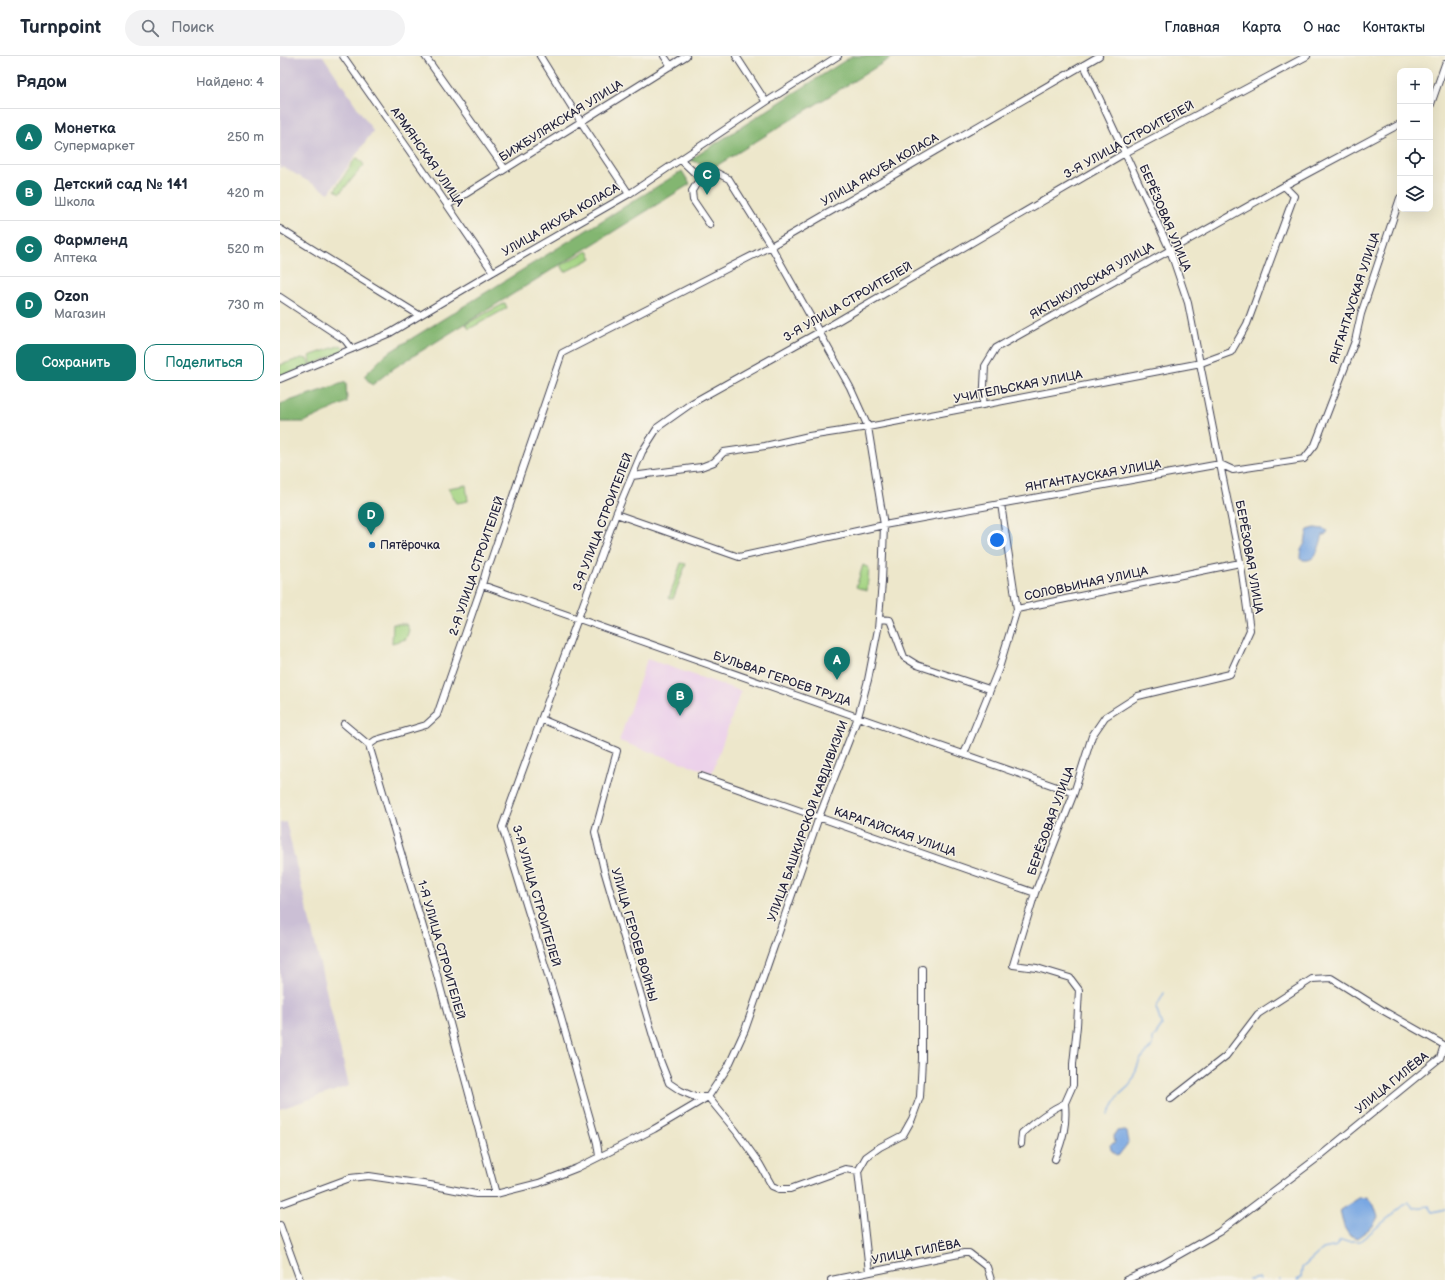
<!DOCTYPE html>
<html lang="ru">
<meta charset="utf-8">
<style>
:root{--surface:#fff;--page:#f2f2f3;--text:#1f2937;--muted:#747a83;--line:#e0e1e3;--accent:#0f766e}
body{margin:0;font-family:"Balsamiq Sans",sans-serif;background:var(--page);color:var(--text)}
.controls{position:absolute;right:12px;top:12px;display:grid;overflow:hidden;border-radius:8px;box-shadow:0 4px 16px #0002}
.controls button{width:36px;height:36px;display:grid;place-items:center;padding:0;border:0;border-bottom:1px solid var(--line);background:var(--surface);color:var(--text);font:20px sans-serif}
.you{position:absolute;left:717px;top:484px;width:14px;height:14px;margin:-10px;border:3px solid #fff;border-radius:50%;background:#1a73e8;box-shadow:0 0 0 6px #1a73e833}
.badge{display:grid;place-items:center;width:26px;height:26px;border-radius:50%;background:var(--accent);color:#fff;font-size:13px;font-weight:700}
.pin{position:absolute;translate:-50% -33px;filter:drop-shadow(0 1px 2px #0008)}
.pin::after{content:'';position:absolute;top:21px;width:14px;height:12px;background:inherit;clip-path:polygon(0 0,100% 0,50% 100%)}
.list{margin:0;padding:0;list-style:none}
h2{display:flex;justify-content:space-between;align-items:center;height:52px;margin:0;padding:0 16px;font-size:17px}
h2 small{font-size:13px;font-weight:400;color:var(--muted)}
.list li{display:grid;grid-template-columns:26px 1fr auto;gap:12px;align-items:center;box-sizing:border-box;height:56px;padding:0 16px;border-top:1px solid var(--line)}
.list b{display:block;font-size:15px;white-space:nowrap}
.list p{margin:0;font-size:13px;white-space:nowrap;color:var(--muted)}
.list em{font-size:13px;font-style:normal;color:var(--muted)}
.actions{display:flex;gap:8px;padding:12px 16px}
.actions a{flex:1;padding:9px 0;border:1px solid var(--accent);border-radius:12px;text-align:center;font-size:14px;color:var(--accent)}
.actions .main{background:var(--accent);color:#fff}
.icon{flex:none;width:22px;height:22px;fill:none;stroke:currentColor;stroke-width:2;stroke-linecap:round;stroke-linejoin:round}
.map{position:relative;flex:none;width:1165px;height:1224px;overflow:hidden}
header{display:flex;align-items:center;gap:24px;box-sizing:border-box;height:56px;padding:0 20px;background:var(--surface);border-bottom:1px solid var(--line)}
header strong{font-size:19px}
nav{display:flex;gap:22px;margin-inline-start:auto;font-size:14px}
.search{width:280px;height:36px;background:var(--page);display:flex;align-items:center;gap:10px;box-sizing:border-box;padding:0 14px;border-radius:22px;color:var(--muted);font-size:15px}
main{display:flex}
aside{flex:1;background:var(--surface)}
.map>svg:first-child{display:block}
.built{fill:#ecd1ea}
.industrial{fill:#cbbfd5}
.green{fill:#a4d483;stroke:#637b5f}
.forest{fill:#83b671;stroke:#526c56}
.water{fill:#79a7e2;stroke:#4e648e}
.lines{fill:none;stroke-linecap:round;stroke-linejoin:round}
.stream{stroke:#79a7e2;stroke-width:1.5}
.street-casing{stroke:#404051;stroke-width:8}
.street{stroke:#fff;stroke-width:6}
.poi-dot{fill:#1f6fb2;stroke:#f7f3e8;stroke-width:1.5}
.labels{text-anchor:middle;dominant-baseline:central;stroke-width:3;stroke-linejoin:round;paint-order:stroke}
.street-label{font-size:12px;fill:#22223b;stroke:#f7f3e8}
.poi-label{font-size:12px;fill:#22223b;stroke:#f7f3e8;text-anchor:start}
</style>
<header>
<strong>Turnpoint</strong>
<div class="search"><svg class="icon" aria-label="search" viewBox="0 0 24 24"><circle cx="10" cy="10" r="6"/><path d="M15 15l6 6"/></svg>Поиск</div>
<nav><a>Главная</a><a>Карта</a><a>О нас</a><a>Контакты</a></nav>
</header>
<main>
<aside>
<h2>Рядом<small>Найдено: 4</small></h2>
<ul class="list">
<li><span class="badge">A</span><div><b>Монетка</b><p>Супермаркет</p></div><em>250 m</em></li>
<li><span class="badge">B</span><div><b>Детский сад № 141</b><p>Школа</p></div><em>420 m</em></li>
<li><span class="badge">C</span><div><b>Фармленд</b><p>Аптека</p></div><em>520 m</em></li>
<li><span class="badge">D</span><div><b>Ozon</b><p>Магазин</p></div><em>730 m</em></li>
</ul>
<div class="actions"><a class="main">Сохранить</a><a>Поделиться</a></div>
</aside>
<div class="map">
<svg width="1165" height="1224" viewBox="0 0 1165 1224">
<rect width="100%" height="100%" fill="#f7f3e8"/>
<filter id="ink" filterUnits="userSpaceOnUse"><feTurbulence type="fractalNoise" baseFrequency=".025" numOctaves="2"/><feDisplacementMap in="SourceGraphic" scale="8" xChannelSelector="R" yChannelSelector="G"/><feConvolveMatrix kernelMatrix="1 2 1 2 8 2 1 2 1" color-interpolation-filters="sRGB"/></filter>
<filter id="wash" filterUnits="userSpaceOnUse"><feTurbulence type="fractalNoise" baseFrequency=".012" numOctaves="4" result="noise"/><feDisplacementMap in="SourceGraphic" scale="16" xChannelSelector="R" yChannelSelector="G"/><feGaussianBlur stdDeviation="0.9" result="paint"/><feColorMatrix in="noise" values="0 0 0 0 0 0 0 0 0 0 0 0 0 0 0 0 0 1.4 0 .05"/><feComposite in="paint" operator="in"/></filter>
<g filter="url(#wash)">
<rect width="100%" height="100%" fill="#ede7cb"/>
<path class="built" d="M367,603L461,635L432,717L339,685Z"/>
<path class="industrial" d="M0,0H43L93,75L49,137L3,111L0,112Z
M6,766L69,1030L0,1053V767Z"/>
<path class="green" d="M78,102L84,109L60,137L55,134L75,103Z
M308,195L312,202L285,216L281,209Z
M225,247L227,252L189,273L186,268Z
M61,289L66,294L32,309L29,300Z
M22,302L27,303L30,310L0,321V309Z
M186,429L188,445L177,447L168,432Z
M401,507L406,508L393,543L389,542Z
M583,509L589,512L587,535L576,531Z
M113,568H126L129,574L126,583L112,587Z"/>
<path class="forest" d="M572,0H614L433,112L410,104Z
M402,115L410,128L114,312L92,329L84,320L105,299Z
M66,326L67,346L24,366H0V348Z"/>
<path class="water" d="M1035,472L1043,473L1048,475L1046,479H1043C1039,490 1037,509 1020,503C1020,494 1021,494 1025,487C1026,483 1026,478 1028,474Z
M843,1074L847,1076L849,1086L838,1100L831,1094L830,1089L835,1086L834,1080L837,1075Z
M1087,1141L1094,1149L1098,1161L1093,1170L1077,1182L1069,1179L1064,1171L1060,1154L1079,1142Z"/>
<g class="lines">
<path class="stream" d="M828,1059L839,1039L850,1029L860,1004L873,989V983L882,970L876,952L884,937
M969,1224L979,1222V1224
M1000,1224H1001
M1017,1224L1021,1222L1022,1212L1043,1193L1057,1190L1060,1185H1080L1128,1146L1134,1152L1149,1150L1153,1156L1165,1153"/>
</g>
</g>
<g filter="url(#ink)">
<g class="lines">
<g class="street-casing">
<path id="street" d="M63,0L159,137L213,216
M145,0L225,113
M260,0L301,66L349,138
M384,0L391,10
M456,0L486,46
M1150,51L1165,8
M420,122L412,135L413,144L430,169
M168,149L406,0
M0,173L139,259
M0,241L65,284L72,293
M0,323L110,277L213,216L349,138L486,46L558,0
M703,349L705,310L716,292L1004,130L1120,68
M352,420L421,411L434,406L444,396L485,390L529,380L588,371L921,307L951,296L967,268L1014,140L1004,130
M721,448L737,553
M336,458L459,501L604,469L940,408L953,414L1024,403L1035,389L1075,285L1081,258L1120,142
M202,529L794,737
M599,563L610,564L624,601L637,609L709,633
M261,663L337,695L315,776L324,814L380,1004L389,1027L401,1035L415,1041H426
M64,668L89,689L154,908L216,1138
M89,689L96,684L146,669L157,659L202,529L208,508L210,507L282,297L491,190L819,0
M684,698L719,612L737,553L960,507
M421,720L755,837
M428,1041L456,1075L479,1107L492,1130L499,1133H510L565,1113L578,1115
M741,1088L742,1077C755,1065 770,1054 785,1047L793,1029V1008L797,970L799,934L790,922L757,912L733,909L755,837L794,737L812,680L825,661L858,640L950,618L970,574L961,510L940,408L908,247L890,194L804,9
M319,1100L317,1087L280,958L222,771L336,458L362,396L378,371L412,347L539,276L845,97L1027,0
M775,1103C783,1083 787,1069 785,1047
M0,1148L70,1122L89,1120L150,1129L196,1138H216L259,1127L297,1112L335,1093L374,1073L428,1041L448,1011L465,974L539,761L578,661L588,624L598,573L602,526L604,469L588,371L570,331L491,190L449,123L435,116L420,122L401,104
M0,1169L20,1224
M589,1216L578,1115L586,1101L600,1091L623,1079L632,1063L640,1041L642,1003V913
M551,1224L684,1197H689L707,1211L711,1224
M846,1224L881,1209L939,1176L1040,1100L1160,1002L1164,989L1102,954L1051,922L1032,923L978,958L946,1000L891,1043"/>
</g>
<use href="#street" class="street"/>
</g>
</g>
<circle class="poi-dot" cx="92" cy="489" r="4"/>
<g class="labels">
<g class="street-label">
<text transform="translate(281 65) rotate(-32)">БИЖБУЛЯКСКАЯ УЛИЦА</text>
<text transform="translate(849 84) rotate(-29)">3-Я УЛИЦА СТРОИТЕЛЕЙ</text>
<text transform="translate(147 101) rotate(55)">АРМЯНСКАЯ УЛИЦА</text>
<text transform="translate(600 114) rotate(-30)">УЛИЦА ЯКУБА КОЛАСА</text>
<text transform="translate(885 162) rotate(67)">БЕРЁЗОВАЯ УЛИЦА</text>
<text transform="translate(281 164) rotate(-30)">УЛИЦА ЯКУБА КОЛАСА</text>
<text transform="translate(812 225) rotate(-30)">ЯКТЫКУЛЬСКАЯ УЛИЦА</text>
<text transform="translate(1075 242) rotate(-72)">ЯНГАНТАУСКАЯ УЛИЦА</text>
<text transform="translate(568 246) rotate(-30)">3-Я УЛИЦА СТРОИТЕЛЕЙ</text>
<text transform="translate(738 331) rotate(-11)">УЧИТЕЛЬСКАЯ УЛИЦА</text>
<text transform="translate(813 420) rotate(-10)">ЯНГАНТАУСКАЯ УЛИЦА</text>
<text transform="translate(323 466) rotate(-69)">3-Я УЛИЦА СТРОИТЕЛЕЙ</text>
<text transform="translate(969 501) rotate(80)">БЕРЁЗОВАЯ УЛИЦА</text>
<text transform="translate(197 510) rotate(-71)">2-Я УЛИЦА СТРОИТЕЛЕЙ</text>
<text transform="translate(806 528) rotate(-12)">СОЛОВЬИНАЯ УЛИЦА</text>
<text transform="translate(502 623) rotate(19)">БУЛЬВАР ГЕРОЕВ ТРУДА</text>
<text transform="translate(528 765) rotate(-70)">УЛИЦА БАШКИРСКОЙ КАВДИВИЗИИ</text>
<text transform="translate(771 765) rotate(-70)">БЕРЁЗОВАЯ УЛИЦА</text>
<text transform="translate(615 776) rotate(19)">КАРАГАЙСКАЯ УЛИЦА</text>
<text transform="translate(256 840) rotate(74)">3-Я УЛИЦА СТРОИТЕЛЕЙ</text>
<text transform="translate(354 879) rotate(74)">УЛИЦА ГЕРОЕВ ВОЙНЫ</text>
<text transform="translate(161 894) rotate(74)">1-Я УЛИЦА СТРОИТЕЛЕЙ</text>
<text transform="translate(1112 1027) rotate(-39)">УЛИЦА ГИЛЁВА</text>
<text transform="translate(636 1196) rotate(-11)">УЛИЦА ГИЛЁВА</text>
</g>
<g class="poi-label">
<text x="100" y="489">Пятёрочка</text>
</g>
</g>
</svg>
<div class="controls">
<button>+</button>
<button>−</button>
<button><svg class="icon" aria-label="locate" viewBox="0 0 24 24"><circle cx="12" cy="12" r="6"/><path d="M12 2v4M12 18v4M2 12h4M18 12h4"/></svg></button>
<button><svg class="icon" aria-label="layers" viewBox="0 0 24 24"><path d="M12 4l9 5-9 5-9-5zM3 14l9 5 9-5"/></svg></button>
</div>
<div class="you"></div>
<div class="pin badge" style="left:557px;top:624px">A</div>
<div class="pin badge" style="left:400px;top:660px">B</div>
<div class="pin badge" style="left:427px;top:139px">C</div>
<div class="pin badge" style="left:91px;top:479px">D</div>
</div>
</main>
